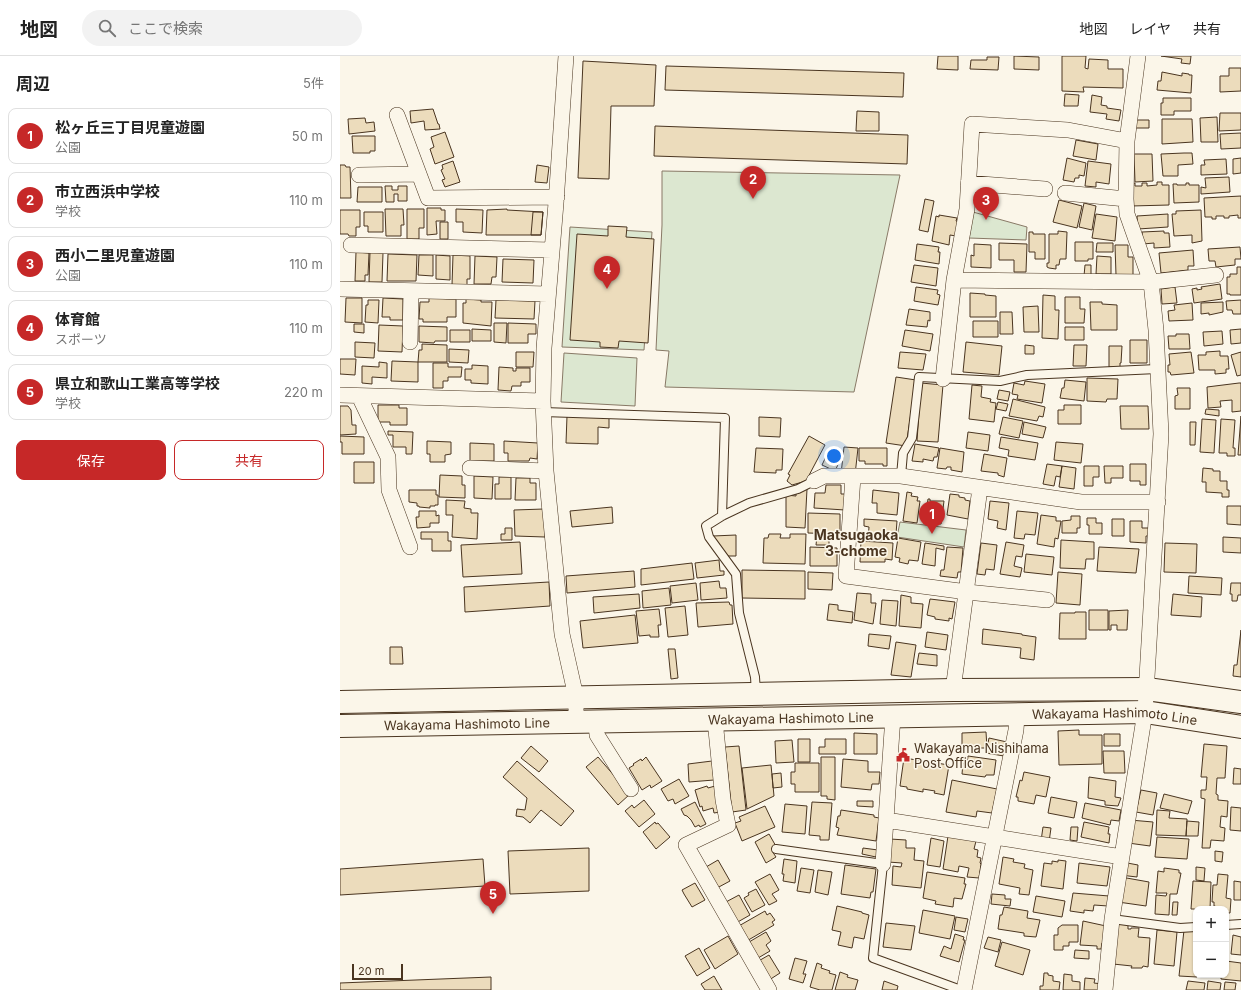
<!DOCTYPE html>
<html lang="ja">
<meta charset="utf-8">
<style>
:root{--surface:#fff;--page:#f2f2f2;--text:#222;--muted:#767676;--line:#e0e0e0;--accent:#c62828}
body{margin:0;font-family:Inter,"Noto Sans JP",sans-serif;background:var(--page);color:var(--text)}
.controls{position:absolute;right:12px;bottom:12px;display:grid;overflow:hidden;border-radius:8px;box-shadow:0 1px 3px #0004}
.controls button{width:36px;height:36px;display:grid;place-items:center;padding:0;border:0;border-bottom:1px solid var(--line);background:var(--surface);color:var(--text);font:20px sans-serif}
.scale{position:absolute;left:12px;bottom:10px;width:51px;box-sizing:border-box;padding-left:4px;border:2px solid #4a3520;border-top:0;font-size:11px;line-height:14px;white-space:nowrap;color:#4a3520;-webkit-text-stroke:3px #fbf6e9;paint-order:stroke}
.you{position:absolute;left:494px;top:400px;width:14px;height:14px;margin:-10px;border:3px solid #fff;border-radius:50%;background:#1a73e8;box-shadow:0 0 0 6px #1a73e833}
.badge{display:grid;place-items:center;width:26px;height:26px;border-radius:50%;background:var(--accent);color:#fff;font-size:13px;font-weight:700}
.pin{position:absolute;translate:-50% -33px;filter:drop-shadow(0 1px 2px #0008)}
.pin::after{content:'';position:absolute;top:21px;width:14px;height:12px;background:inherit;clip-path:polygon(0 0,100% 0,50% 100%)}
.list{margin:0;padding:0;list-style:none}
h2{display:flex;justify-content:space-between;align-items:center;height:52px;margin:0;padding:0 16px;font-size:17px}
h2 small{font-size:13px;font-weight:400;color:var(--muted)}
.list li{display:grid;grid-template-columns:26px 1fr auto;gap:12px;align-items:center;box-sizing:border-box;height:56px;margin:0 8px 8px;padding:0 8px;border:1px solid var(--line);border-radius:8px}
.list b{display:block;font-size:15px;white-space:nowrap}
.list p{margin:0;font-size:13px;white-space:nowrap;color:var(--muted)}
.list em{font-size:13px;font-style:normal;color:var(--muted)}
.actions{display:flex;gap:8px;padding:12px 16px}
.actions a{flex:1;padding:9px 0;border:1px solid var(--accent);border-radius:8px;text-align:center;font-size:14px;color:var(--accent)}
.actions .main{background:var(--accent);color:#fff}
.icon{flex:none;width:22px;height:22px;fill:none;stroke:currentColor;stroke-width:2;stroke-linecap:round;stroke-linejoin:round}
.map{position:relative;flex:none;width:901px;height:934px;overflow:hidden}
header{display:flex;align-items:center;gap:24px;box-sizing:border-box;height:56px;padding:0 20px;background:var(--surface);border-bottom:1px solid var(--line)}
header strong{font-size:19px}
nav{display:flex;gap:22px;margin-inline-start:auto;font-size:14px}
.search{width:280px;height:36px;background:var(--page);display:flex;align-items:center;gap:10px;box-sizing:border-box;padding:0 14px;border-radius:22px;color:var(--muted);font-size:15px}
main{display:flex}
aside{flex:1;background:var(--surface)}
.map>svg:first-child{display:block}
.green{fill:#dce7d0;stroke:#887966}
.building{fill:#ecdcbc;stroke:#4a3520}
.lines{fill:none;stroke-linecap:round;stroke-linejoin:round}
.service-casing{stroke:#4a3520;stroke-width:10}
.minor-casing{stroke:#4a3520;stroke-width:16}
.primary-casing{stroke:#4a3520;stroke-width:24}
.service{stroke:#fbf6e9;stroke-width:8}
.minor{stroke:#fbf6e9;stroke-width:15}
.primary{stroke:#fbf6e9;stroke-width:22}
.labels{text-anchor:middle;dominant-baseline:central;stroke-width:3;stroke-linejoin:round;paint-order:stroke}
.street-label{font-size:13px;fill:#4a3520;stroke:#fbf6e9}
.poi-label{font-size:13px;fill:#4a3520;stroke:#fbf6e9;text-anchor:start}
.neighbourhood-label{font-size:14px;font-weight:bold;fill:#4a3520;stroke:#fbf6e9}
</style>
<header>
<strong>地図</strong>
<div class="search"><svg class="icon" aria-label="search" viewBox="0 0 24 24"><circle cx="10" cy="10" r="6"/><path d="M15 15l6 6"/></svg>ここで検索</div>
<nav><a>地図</a><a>レイヤ</a><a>共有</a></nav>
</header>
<main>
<aside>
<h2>周辺<small>5件</small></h2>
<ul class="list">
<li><span class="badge">1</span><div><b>松ヶ丘三丁目児童遊園</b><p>公園</p></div><em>50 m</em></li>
<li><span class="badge">2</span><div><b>市立西浜中学校</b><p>学校</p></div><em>110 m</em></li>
<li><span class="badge">3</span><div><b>西小二里児童遊園</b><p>公園</p></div><em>110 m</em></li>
<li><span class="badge">4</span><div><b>体育館</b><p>スポーツ</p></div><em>110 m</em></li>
<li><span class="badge">5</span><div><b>県立和歌山工業高等学校</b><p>学校</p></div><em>220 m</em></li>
</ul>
<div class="actions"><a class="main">保存</a><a>共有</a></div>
</aside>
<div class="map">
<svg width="901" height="934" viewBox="0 0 901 934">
<rect width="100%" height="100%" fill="#fbf6e9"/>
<path class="green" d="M322,115L560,119L514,336L325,331L329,295L316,294L322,169Z
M633,156L687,171L686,184L629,182Z
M230,171L312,176L304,294L222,291Z
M224,297L297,302L295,350L221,346Z
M560,466L626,474L624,491L557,481Z"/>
<path class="building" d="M598,0H618V14L597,13Z
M674,0L699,1V14L674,13Z
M722,0H746L745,12L748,13L749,3L768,4V13H783V32L743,31L744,36L722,35Z
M821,0H851L850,8L841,7L842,3Z
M647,1H659L658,14L630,13L631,4H647Z
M243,5L316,9L314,50H271L269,123L238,122Z
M326,10L564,17L563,41L325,34Z
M889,12H901V35L880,36V20H889Z
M822,16L842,20V17L849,18V19H852L851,37L817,34L818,25H821Z
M725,38L739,39L738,50H724Z
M752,39L762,41L761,49L767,50V52L781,54L779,65L766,63L767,58L750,56Z
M823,42H851V55H834V59H821V47H823Z
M93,53L98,68H99L100,73L85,74L84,65L71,67L70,55Z
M517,55L539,56V75H516Z
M880,57H901V74L879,75Z
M877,61L878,86H861L860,62Z
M25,62L26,67L34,66L35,75L9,78L8,63Z
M822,63H852L853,86L822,88Z
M794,64H809V72H794Z
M315,70L568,79L567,108L314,100Z
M105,76L114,101L95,108L90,93L94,91L91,81Z
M901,77V92L881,93L880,78Z
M12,80H35V95H30V97H13Z
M736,84L758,88L756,104L733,100Z
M844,97H852L853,108L838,109V120H823L821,98Z
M794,98H812L813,125L795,126Z
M727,102L746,107L744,120L739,119V122H735L734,126L723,124Z
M901,102V117L893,118V103Z
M886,103L887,118L861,119V109H865L864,104Z
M113,105L120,126L105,131L102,124L105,123L101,114L103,113L102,109Z
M748,105L771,108L769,128L756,126V131L745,130Z
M0,109H5L6,111H10L11,142H0Z
M197,109L209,111L207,127L195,126Z
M889,121L890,136L861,138V131L866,132L865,122Z
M817,126H822V129H829V149L791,150L790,128L795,127V130H802V127H807V130L817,129Z
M846,127H849V129H859V146L834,147L833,128H837V129H846Z
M45,130H52V134H58V130H67V145H58V138H54V146H46Z
M18,131H42V146H17Z
M901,140V162H898V159L889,160V162H884V160H876V163H872V161H865L864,142Z
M585,143L594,145L588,176L579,174Z
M719,144L742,150L737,172L713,166Z
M744,147L756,150L752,174L739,171Z
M87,152H101V154H105V165H96L97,178L87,179Z
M45,153H63L64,169H61V180H46Z
M67,153H84V172H79V183H67Z
M116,153L143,154L142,177L123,176V166H116Z
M167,153V154L203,156L201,179H146L147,154Z
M0,154H20V171H16V180H9L8,178H0Z
M861,154L862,185L852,187V179L834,180L832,158H836V155Z
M24,156H43V176H28V170H24Z
M193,156H203L201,179H191Z
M756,158L777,161L775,185L752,182Z
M828,158V171L798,173L797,160Z
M599,159L617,162L616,165L619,166L616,180L610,179L609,189L592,185L596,160L599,161Z
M100,166H108V183H100Z
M268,170L287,171L286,181L314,183L308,287L279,285L278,292L260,291V286L230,284L237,178L268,180Z
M718,175L727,176L726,203H720L719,209H716V213L709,212L707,211V207H709V178H718Z
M824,175V177H829L830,191L814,192V187L803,188L802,176Z
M689,176H693V178H705V203H695V196H689Z
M735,186H753V203H748V205H735Z
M659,187L687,188L686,216H674V204H659Z
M757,187H773V196H756Z
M577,188L599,191L598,196H600L599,208L575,204Z
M634,188L651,189V212L631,211V199L634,200Z
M775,189H788V201H793V219H776Z
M900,191L901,203H895V209L876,211L875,205H869L868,193Z
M853,194L854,210H848V214L821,217L819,197Z
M16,196L29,197L28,219H25V225H15Z
M30,196L43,197L42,226H29Z
M48,198L77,199L76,225H47Z
M79,199H93V220L78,219Z
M96,199L110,200V224L96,223Z
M113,199L130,200V223H127V229H112Z
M135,200L157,201L156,221H152L151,228H134Z
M757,200L771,201V218H756Z
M163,203L194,204L193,227L162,226Z
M574,209L598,212L596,230L571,226Z
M745,209H751V221L744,220Z
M897,211H901V239H890V238H887V221H890V218H897Z
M880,228L882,243L854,247L852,233L857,232V234L862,233L861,231Z
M576,231L598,234L597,238L600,239L598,249L574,245Z
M835,231L837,247L822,248L821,233Z
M630,237L645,238V239L656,240V261H630Z
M703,239L715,240V254H719L718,283L702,282Z
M725,241H740V253H745L744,267H725Z
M6,242H22V267L5,266Z
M43,242L63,243V264H50V261H42Z
M89,242L116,243V261H107V266H83V263H79L80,246H89Z
M126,243L141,244V246H152L151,270L123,267V247H126Z
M28,244H39L38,267L25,266L26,249H28Z
M156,244L195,245L194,263L155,262Z
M901,244V258H893L892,254H887L886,245Z
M750,246H762V248L777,249V274H751Z
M883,246V256L869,259V257L861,258V247Z
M852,247L853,264L829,265L828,255L835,254L834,249Z
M698,250L699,276H684L683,251Z
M569,253L590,256V265L588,264L587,271L566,269Z
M660,256H672L673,278H660Z
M633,265H658V281H633Z
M154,267H167L166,287L154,286Z
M168,267L196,268V278H188V287H168Z
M14,268H24V277L14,276Z
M39,269L63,270L62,296L38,295Z
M79,270L107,271V285H95L94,287L79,286Z
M725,271H744V284H725Z
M132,273L151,274V285H132Z
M901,273V287L891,288L890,274Z
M110,274H130V286H110Z
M565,274L593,278L590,295L562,290Z
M882,275L883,288L864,290L863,276Z
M836,278H849L850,293H829L828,280H836Z
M790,284H807V307H790Z
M15,286L35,287L34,302L15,301Z
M626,286L662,290L659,319L623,316Z
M82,288L107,289V306H78L79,294H82Z
M685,289L694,290V298H685Z
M734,289H747L746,310H733Z
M769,290H782L781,307H780V311H769Z
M109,293L129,294L128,307L109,306Z
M880,295V300H888L889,313H886V317L875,318V314H859L858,299H866V296Z
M176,296H194L193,311H176Z
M560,296L586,298L583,314L558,312Z
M851,296L854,317L831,319L830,316H828V309H830L829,298Z
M901,296V319L897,320L891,299Z
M0,303H16L15,319L0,318Z
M52,305L78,306V326L51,325Z
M39,306L47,307V322L32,321V328L22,327V310L39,311Z
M93,307H108V311H122L121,321H108V325H103V332H93Z
M132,309L148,310V328L131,327V324H125V313H132Z
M159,311L173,312V315H176V312H190V326H181V330H172L171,335L158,334Z
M556,321L576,324L566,390L546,387Z
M747,322L778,323L777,343H767L766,346L747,345Z
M725,324L746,326L744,345L720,342L722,332H724Z
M685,325L705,328L702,347L677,343L678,339L672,338L674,327L684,329Z
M581,327L603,329L598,386L577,385Z
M899,327H901V355L892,356V344L880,345L881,351L868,352L867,331Z
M632,329L642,330L641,341L651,343L650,346L656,347L654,366L629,363Z
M837,332H850V353H835V340L838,339Z
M659,334L670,336L668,345L657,343Z
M673,343L705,351L703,361L699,360L697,365L669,360Z
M658,346L668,348L666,355L656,353Z
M38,349H59V352H67V369H50V366H38Z
M724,349H741V368H718V354H724Z
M0,350H8L11,354L12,369H16V378L0,379Z
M780,350H808L809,373H781Z
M866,353L879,354V360L865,358Z
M227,360L269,361V372L258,371V388L226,387Z
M901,360V399H898Z
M419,361L441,362L440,381L419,380Z
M663,361L683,365L679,382L659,378Z
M862,363L876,364L874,397L860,396Z
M881,363L895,364L893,392H895V400H887V397H879Z
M684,366L706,371L703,382L682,378Z
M850,366H856L855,389H850Z
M48,375L73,376L72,398H66V391H53V379H48Z
M628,376L650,379L648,395L626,392Z
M0,380L24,381V398H2V386H0Z
M469,380L485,389L466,425L452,429L447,425L450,419L448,418Z
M661,381L698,387L695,404L668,400L669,394L659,392Z
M87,385L111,386V398L105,399V406H90V398H87Z
M164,385L198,387L197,403L190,402L189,405H168V397H164Z
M716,386L743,388L741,407L714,404Z
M130,387L154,388V405H130Z
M575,388L599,392L597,401H594L593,405L583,403V406L572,405Z
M504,391L518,392L515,419L501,418Z
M416,392L443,393L442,414H436V417L414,416Z
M519,392H547V410H543V408H525V405H519Z
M600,392L624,396L622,416L611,414V411H607L606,413L597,412Z
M489,394L502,400L495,415L482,409Z
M644,398L667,402L664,421L658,419V417L641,415Z
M14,406H34V427H14Z
M707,408L722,410L720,421L716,420L714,430L703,428Z
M790,408H806V429H800V425H790Z
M722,410L736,412L734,433L719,431Z
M744,410H759V421H753V430H744Z
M764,410H783V422H771V427H765Z
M863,412L873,413V415H880V425H887V434H889V441H882V437L866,436V426H862Z
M100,419L122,420V429H125V442L99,441Z
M134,420L153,421L152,443L134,442Z
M159,421H171V443H155V428H159Z
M176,422H190V427H196V444H175Z
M486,429H501V438H505V454L474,452L475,437H485Z
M467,433L465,472L446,471V439L456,440V437Z
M69,434H96V439H98V449H95V450H90V452L79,451V450H77V447L69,446Z
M533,434L559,437L557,459L537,457V447H532Z
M567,436L572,437L571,440L578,441L577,445H580L577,467L563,465Z
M610,438L619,439V441L625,442V444L630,445L628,463L607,459Z
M588,443H590V445H604L601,468L585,466Z
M106,444L125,445L124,452L131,453V457H138L137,483L112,481L113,459H106Z
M650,445L669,447L666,474L657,472L658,465L648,463Z
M887,450H901V469L887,468Z
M272,451L273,467L232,471L230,455Z
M204,453L205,481L175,480L174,454Z
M79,455H96V460L99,459V467H90V471L77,472L76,461H79Z
M677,455L698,457L695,479L685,478L684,483L674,482Z
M468,457L500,458V478L468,477Z
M701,459L716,461V465H721L718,483L715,482L714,491L697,488Z
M731,460H740V472H737V477H722V465L731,464Z
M747,462H756V467H762V478H749V469H747Z
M524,463L557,465L556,478H548V482L545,481V484L528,483L529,471L524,470Z
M772,463H784V480H772Z
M790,465H802V472H809L808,480H806V487L790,486Z
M165,472H172V484H161V478H165Z
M81,476H108V485H111V495H92V483H81Z
M429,478H441L440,482H450V478H466L465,508L423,507L424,482H428Z
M396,479V500H388L373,480Z
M477,480L489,481V489H476Z
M883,481L901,482V497L883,496Z
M558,482L581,486L578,505L569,504L568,508L559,506L560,502L555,501Z
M721,484L754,486V503H746L745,513L720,512Z
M521,485L553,487L552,504L545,503V506H520Z
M180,486L182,518L123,521L121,489Z
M666,486L684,489L682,501L676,500L674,510L682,512L680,521L660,518Z
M585,487L604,490V494L596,492L595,510L582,508Z
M641,487L657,489L654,514L646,513L645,519L637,518Z
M825,487L857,488L856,517L824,516Z
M470,491L497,492V510H470Z
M607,491L623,492L621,516H618L617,522L600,520L601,514H604Z
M759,491L799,493L796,517L757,515Z
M686,498L714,501L712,519L684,516Z
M379,504L380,515H384V519L357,522L355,507Z
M352,507L354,523L301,529V513Z
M402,514L465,515V543L402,542Z
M294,515L295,531L227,537L226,520Z
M468,516L493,517L492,534L468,533Z
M718,516L742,518L740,549L716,547Z
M849,520L882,522L881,539L848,537Z
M379,525L380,532H386L387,542L361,544L360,527Z
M209,526L210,550L125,556L124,531Z
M356,527L358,544L332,547L330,530Z
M891,527H901V539H898L897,545H892V538H890Z
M329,532L331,549L303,552L302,535Z
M517,537L531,538V547H536L533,568L514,564Z
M299,538L300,552L254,557L253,541Z
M833,538L862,541L861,561L831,559Z
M561,539L571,541V547L583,548L581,572L559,570Z
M590,543L615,546L612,563L609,562V565L595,563V561L587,559Z
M542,544L558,545L556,570L540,568Z
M389,546L390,549H392L393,568L358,571L356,547Z
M489,548L498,549V554L513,556L512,567L487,564Z
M345,550L348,579L328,581L325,552Z
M319,553L321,569H318L319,581H310V579L299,580L296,555Z
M749,554H768V574H749Z
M788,554L787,574H777V569H771V574H769V555Z
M735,556H746V583H719L720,557H735Z
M295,559L298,587L243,592L240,565Z
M643,573L682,578V579L696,581L694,604L680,602L681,592L642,588Z
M901,574V621L893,620L894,609H897Z
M587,576L608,579L606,594L585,591Z
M529,578L551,580L549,593L528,590Z
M556,586L576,589L571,621L551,619Z
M50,591H62L63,608H50Z
M328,593H335L338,622L331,623Z
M579,597L597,599V610L577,608Z
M739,674V679H762V708L719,709L718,675Z
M646,676L647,692H638V695L622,694V677Z
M514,677L537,678V698H514Z
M764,678H780V690H764Z
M649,682L667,686L664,700L646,697Z
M458,683H470V706H458Z
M485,683H506V698H479V691H485Z
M452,684L454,706L436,707L435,685Z
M864,688L887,690L885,722H877L876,738L878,739V744L888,745L887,761L881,760L880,771L885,772L884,785L871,784L870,792H862L865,743L861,742V734H866L867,721H861Z
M191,690L208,705L199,716L181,702Z
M399,690L406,754L392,756L385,691Z
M763,695H784L785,717H764Z
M628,700L656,704L654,719H646L645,721L622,718L623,707L627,708Z
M258,701L290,738L278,749L246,711Z
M306,701L322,725L311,732L310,729L302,734L289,712L294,709L293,708L301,703L302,705Z
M481,701H495V744L487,743V740H481Z
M564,702L609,709L604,739L594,737L595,735L583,733V736L567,733V731L560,730Z
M503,703L528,705V716H540L539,728H532L531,734L501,731Z
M177,705L234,755L221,770L201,754L190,767L183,761L176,760L177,753L185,754L187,742L163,721Z
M372,705L374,724L349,726L348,708Z
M455,707H479V736H455V728H451V716H455Z
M431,709L434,740L407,753L402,712Z
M894,712L901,713V728H893Z
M684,716L710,721L706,741L696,739L694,748L678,745V741H676L680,724L682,725Z
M441,717L442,731L433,732L432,718Z
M749,721L776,725L775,741L781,742L778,750L765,749V745L748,742Z
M339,723L349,740L335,748L333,743L328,745L321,733Z
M612,724L657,733L652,757L637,755L636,761L606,756Z
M367,730L368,732L375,730L380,756L374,757L373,752L363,755L362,750L360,751L355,734Z
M801,734L817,737L813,759L796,756Z
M824,738L852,745L848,758L820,752Z
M711,741L737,746L734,762L708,757Z
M304,744L315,758L299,771L285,755L292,749L294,752Z
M517,745H533V751L517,750Z
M355,746L366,768L360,771L359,769L355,771L351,764L347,760L344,759L341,753Z
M472,746L492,747L489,784H480V780L469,779Z
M745,747L781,754L779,765L771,764L770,769L742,762Z
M445,748L467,750L465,778L442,776Z
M425,750L435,771L402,785L395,767L401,765L399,761Z
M891,751L901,752V775L890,774Z
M501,754L534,759V761L539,762L536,785L497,779L499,772L496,771L498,760H500Z
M817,754L830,755L829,762L847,763L846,780L816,779Z
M790,764L813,766L810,790L788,787Z
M847,765L859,766L858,780H846Z
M315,766L316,768L318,767L330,781L316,793L303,776Z
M744,766L769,771L768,778H770L769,787L741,781Z
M703,771L711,772L709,786L701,785Z
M731,771H738L737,785L730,784Z
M429,778L437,792L432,795L436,801L426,807L415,786Z
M608,780L636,785L634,793L638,794L637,801L641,802L640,807L641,808L639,822L627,821L629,812L619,810L618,816L603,813Z
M817,781L849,783L847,803L815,801Z
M591,782L604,785L600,811L587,809Z
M550,783L566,784V792H575L574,804L584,805L581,832L552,829L553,810L561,811L562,807L548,806Z
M249,792V835L170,838L168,795Z
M523,792L538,794L536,801L522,798Z
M875,795L883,796L882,806L875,805Z
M663,801L674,803L673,806L685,808L684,812L693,814L689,839L679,838L680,832L659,828Z
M143,803L145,830L0,839V813Z
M444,803L457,805L455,827L443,825L444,818H442Z
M378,804L390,825L377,832L366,811Z
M718,804L726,805L723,833L701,830L704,807L712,808V805L718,806Z
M782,806L798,809L797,821L780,819Z
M739,807L770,811L767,830L737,827Z
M505,809L536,813L533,836H531L530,842L501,838Z
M856,811L865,812L864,825L856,824Z
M461,812L474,814L470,837L457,835Z
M824,812L839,814V817H841L837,838H830L829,859L815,858L816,839L826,840L827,837H816L818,815L824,816Z
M478,814L492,816L488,839L475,836Z
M587,816L625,822L624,828H626L622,843L614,842L613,851L595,848L596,845L583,842Z
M430,818L439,834L432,838L437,845L429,849L415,826Z
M878,818L888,819L886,842L891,843L890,857H886V853H878V851L874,850V846H872L873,829H877Z
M781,821L809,826L806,850L778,846Z
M853,825L871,826L870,853H851Z
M894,825L901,826V844H894Z
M355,827L365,844L352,851L344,838L342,834Z
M416,833L425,849L412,856L404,842L409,839L408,837Z
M733,837L769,840L768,850L754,849L753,855L744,854V857L730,855Z
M652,838L665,839V843H671L670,850L651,848Z
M399,839L410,859L396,867L384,847Z
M696,840L725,845L722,861L693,856Z
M833,846H838L837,859H832Z
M497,850L522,856V857L529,859L524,883L514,881L512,892L498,889L501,876L492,874Z
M664,851L688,855L687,862L700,864L696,881L684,880V877L658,873L660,859H662Z
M583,854L615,860L610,883L579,877Z
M425,855L427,859L430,857L435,864L432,866L434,869L405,886L397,871Z
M616,861L628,863L625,876L614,874Z
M743,865L766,870L764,887H762L761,893H757V890L740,889Z
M546,867L575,870L571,894L543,891Z
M776,867L788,868V873H791V872H799L798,881L810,882L808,911L803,910L802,912H791L792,910L773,908Z
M722,869H738V886H729V890H723V894H714V879H718V872Z
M817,874L837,876L834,910L814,908Z
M844,874L856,876L857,921L839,920Z
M426,876L431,885L426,889L430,895L413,905L404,889Z
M615,878L624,881L623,884H625L619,906L600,900L604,890L611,893Z
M893,879L901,881V899L891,898Z
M388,880L398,898L375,913L364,894Z
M648,881L661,884L658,896L644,892Z
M662,886L690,894L683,919L655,910Z
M359,892L370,912L357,920L345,900Z
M735,894L749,895V903L734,902Z
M429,899L440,917L426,926L415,907Z
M455,902L467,905L463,918H466L463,927L449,923Z
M886,905L901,907V925L881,923V920L874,919H886Z
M477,907L482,909L481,912L490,915L489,917L496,919L492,934H480L470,931Z
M500,916L508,919L507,921L518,924L515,934H495Z
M704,917H708V919L713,920V925L720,926L719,934H700V930H703Z
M724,918L732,919V925L740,926V934H723Z
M374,920L382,934H365L361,928Z
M151,921V934H0V927Z
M745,922L755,923L754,927L762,928L761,934H744Z
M544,925L558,930L557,934H542Z
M848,925L865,927L864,934H846Z
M868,925L881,927L880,934H867Z
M885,926L896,927L895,934H884Z"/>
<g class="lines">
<g class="service-casing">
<path id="service" d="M203,356L385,362L382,460
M561,420L563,397L572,382L579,321L660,325L687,319L817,313
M416,637L415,621L399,557L396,518L369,481L366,470L382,460L409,447L458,433L474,425
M436,793L543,808L533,902L621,934
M772,863L840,872L856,871
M886,869L901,868"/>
</g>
<g class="minor-casing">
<path id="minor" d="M226,0L216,147L204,292L203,345L206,415L222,578L236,641V666
M57,59L88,142L217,141
M19,119L79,118
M628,127L705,133
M725,137L786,143
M11,189L212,194
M614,224L811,226L876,219
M0,233L208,238
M70,286L71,235
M603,323L614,224L627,153L632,68L728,74L787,85
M0,339L203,345
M19,340L48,401L49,434L70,491
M130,412L206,415
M513,421L506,520L627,536L707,544
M474,425L484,420H561L741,446H818
M613,634L640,432
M375,664L383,744L388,769L346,789L429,934
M256,665L257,679L291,733
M546,764L782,801
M543,808L553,660
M624,934L676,674L677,658
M765,934L772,863L805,656L821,378L816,274L811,226L787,158L786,143L787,85L798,0"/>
</g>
<g class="primary-casing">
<g id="primary">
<path d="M0,646L613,634L807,633L901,646"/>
<path id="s1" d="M0,670L805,656L901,671"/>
</g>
</g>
<use href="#service" class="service"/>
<use href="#minor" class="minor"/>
<use href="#primary" class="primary"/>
</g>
<defs>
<g id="civic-bare" transform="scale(1.08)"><path d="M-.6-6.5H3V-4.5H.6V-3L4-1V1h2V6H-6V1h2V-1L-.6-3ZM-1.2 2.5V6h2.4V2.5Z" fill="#c62828" stroke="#fbf6e9" stroke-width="2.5" paint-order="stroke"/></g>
</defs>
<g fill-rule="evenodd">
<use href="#civic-bare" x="563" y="699"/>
</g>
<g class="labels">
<g class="street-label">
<text stroke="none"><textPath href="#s1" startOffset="775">Wakayama Hashimoto Line</textPath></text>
<text stroke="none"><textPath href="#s1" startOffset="451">Wakayama Hashimoto Line</textPath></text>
<text stroke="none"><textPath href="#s1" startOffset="127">Wakayama Hashimoto Line</textPath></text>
</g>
<g class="poi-label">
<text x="574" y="692">Wakayama Nishihama<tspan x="574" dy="15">Post Office</tspan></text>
</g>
<g class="neighbourhood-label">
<text x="516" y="478">Matsugaoka<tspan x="516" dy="16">3-chome</tspan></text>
</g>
</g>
</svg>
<div class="controls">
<button>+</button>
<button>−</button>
</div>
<div class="scale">20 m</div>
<div class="you"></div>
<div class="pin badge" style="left:592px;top:478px">1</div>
<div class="pin badge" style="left:413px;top:143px">2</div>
<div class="pin badge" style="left:646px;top:164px">3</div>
<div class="pin badge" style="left:267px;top:233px">4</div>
<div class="pin badge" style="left:153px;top:858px">5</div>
</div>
</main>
